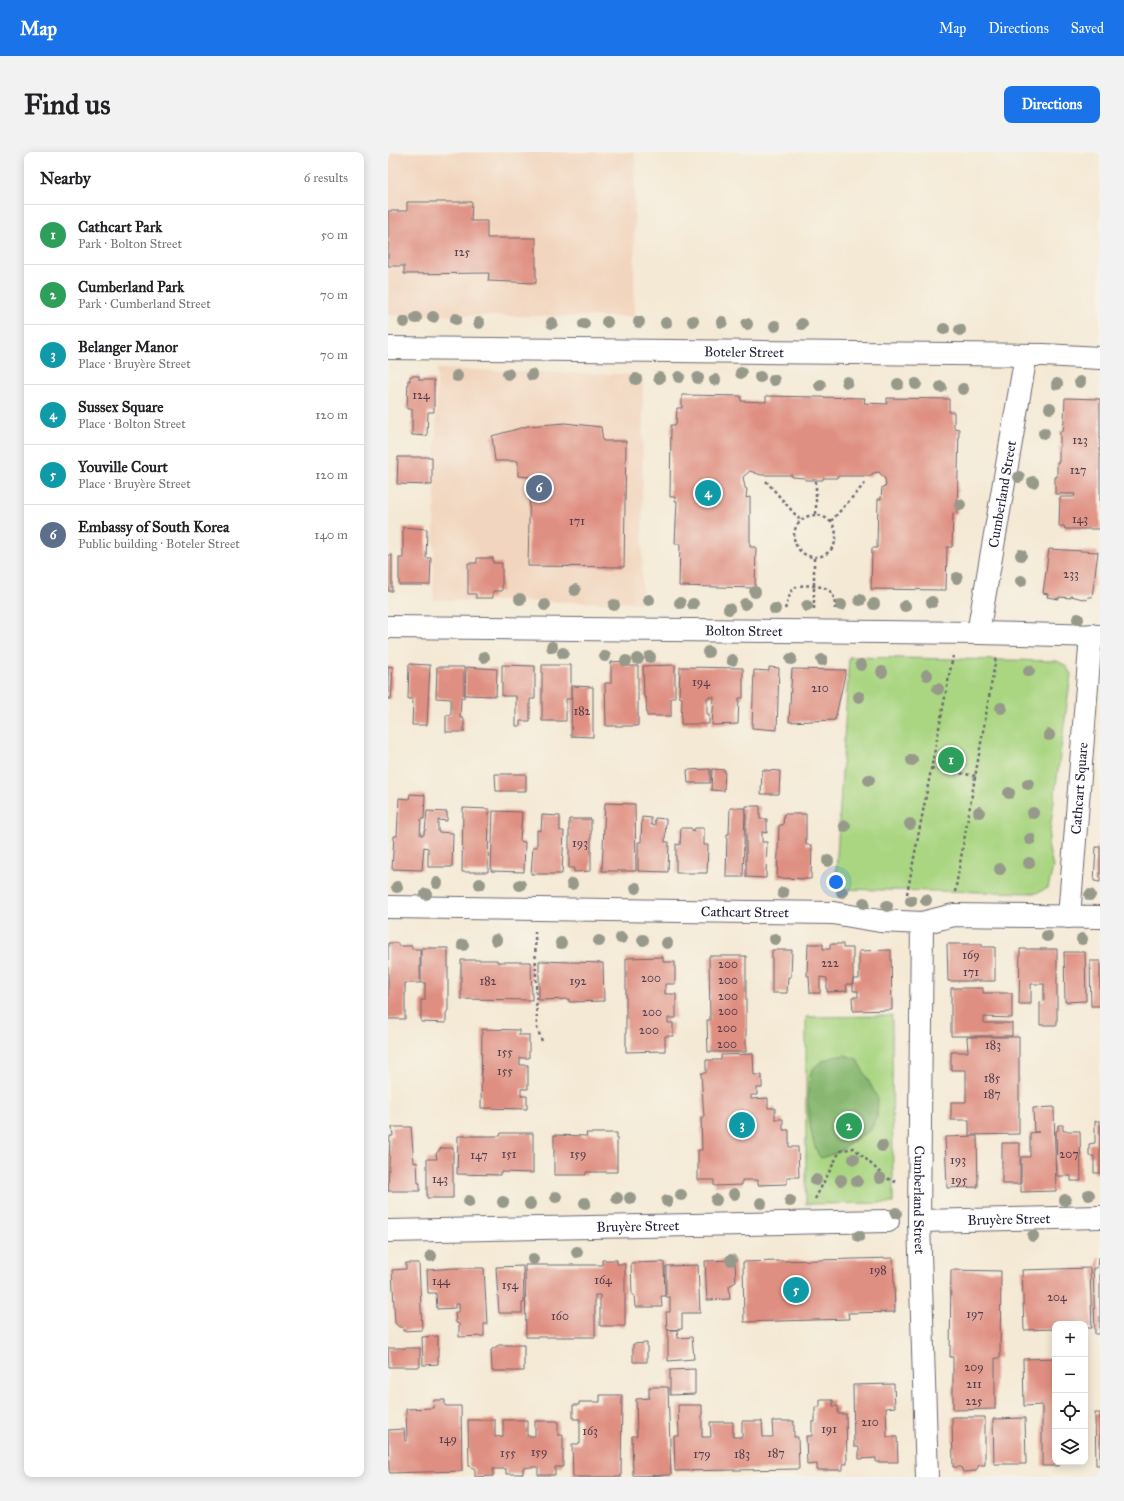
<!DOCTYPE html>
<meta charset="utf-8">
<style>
:root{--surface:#fff;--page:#f2f2f2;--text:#202124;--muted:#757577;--line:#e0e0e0;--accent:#1a73e8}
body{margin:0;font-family:"IM FELL Great Primer",serif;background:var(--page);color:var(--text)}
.controls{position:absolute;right:12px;bottom:12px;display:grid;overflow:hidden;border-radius:8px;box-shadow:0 2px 10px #0003}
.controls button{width:36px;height:36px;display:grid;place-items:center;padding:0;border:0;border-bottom:1px solid var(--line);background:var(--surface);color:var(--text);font:20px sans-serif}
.you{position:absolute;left:448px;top:730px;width:14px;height:14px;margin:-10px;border:3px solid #fff;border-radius:50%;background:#1a73e8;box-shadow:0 0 0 6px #1a73e833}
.badge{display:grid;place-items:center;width:26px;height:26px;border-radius:50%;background:var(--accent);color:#fff;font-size:13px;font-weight:700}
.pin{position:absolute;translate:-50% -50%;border:2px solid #fff;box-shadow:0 1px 4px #0006}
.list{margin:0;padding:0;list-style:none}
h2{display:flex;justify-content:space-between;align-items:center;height:52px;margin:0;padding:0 16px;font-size:17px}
h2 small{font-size:13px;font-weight:400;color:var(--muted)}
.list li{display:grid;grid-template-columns:26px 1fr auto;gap:12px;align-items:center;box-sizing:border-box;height:60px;padding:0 16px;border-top:1px solid var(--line)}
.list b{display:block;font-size:15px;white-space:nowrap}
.list p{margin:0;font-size:13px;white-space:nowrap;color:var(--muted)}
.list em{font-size:13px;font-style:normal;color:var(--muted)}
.icon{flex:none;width:22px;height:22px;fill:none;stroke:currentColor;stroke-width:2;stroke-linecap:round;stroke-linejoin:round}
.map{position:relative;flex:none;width:712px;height:1325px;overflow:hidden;border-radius:8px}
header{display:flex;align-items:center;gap:24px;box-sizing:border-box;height:56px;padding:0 20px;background:var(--accent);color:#fff}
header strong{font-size:19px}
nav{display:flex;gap:22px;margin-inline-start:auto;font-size:14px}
.intro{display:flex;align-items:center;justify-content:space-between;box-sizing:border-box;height:96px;padding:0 24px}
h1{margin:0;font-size:28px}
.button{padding:10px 18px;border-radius:8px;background:var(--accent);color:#fff;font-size:14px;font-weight:700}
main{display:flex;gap:24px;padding:0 24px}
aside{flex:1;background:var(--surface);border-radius:8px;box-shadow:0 2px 10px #0003}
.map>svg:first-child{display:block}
.built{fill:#f2d5be}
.green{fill:#aad682;stroke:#667c5e}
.forest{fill:#87b770;stroke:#546c56}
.building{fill:#df8f81}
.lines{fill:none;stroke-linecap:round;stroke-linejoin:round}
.minor-casing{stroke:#6c6871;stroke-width:24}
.path{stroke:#6c6871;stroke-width:2.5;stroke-dasharray:3 3;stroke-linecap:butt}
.minor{stroke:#fff;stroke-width:22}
.tree{fill:#97998b}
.labels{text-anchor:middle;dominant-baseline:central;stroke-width:3;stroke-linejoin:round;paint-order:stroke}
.number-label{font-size:12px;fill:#513d4c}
.street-label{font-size:14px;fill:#22223b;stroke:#f7f3e8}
</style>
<header>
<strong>Map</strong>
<nav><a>Map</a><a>Directions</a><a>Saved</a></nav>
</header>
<div class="intro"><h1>Find us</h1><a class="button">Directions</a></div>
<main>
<aside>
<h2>Nearby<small>6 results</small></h2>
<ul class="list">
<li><span class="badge" style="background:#2e9e5b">1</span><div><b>Cathcart Park</b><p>Park · Bolton Street</p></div><em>50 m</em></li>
<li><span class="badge" style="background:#2e9e5b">2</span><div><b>Cumberland Park</b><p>Park · Cumberland Street</p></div><em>70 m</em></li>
<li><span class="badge" style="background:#0f9aa8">3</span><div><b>Belanger Manor</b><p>Place · Bruyère Street</p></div><em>70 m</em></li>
<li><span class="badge" style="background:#0f9aa8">4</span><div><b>Sussex Square</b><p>Place · Bolton Street</p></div><em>120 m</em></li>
<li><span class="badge" style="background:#0f9aa8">5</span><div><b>Youville Court</b><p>Place · Bruyère Street</p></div><em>120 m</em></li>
<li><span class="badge" style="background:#5c6f8a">6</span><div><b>Embassy of South Korea</b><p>Public building · Boteler Street</p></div><em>140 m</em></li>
</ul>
</aside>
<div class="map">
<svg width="712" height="1325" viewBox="0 0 712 1325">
<rect width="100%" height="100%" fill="#f7f3e8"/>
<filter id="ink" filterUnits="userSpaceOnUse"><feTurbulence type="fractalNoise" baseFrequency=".025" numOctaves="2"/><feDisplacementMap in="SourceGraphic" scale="8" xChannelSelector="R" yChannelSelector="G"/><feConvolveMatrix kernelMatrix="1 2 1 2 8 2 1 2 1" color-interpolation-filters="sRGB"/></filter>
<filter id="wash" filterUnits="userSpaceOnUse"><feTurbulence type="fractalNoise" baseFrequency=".012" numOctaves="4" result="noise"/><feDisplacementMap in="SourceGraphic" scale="16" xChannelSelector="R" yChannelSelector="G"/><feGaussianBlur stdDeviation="0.9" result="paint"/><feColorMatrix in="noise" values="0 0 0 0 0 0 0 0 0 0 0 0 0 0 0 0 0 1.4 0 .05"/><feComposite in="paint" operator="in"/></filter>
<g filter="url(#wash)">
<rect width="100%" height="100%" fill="#f4e9d4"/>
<path class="built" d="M0,0H247L246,165L0,163Z
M49,217L255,223L254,451L45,448Z"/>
<path class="green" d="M461,505L669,509L677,513L683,522L660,693L665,715L660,736L648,741L447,737Z
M504,864L505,1051L418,1052V865Z"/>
<path class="forest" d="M457,903L469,907L490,947L489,965L482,979L468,987L451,1000L433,1006C421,994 417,937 423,921C428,908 445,905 457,903Z"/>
<g id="blocks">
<path class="building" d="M19,50H84L83,69H99V86H148V131L100,129L101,121L16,122V114H0V59H19Z
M22,224H31V228H46V260H40L39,284L24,283V257H19L20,228L22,229Z
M294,243L353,244V249L378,250V244L477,246L476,251L499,252V246L561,247V260H566V276L571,277L569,362L565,361L564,395H559L558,438L483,437L484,396H489L490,347H493L494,335L498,334L497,327L491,320L485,321L483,324H449V326H435V328H417V326L404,325V323H373L362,319L355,325L357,336L359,337L358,346L362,345V395H368L367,436L291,434L292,392H287L289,349H287V345H282L283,273H288L289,256H294Z
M677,246L712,247V377H677L676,374H671L672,345H686L687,342H667V325H669V310H671V295H672V279H675L676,269Z
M177,271L213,275L215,289H238L236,415L140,414L142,325L130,324V309H107L104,284L140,274Z
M10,305H44V333L9,332Z
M15,375L39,377L38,406H43L42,433H11V406H15Z
M661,397L710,400L704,445H700L699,448L683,444V446L671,445V447L659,445L660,442L655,441Z
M4,403V439H0V404Z
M89,406H105V411H114V439H105V446H88V442H80V411H89Z
M238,509V514H250V574H218L217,531H223V510Z
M21,512L42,513L39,573H24L25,547H20Z
M114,513L147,514V547H142V569H132V574H128V544H114Z
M154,513H183V547H178V569H154Z
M287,513V546H283V564H259L258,545H256L255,514Z
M0,514L5,515L3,547H0Z
M49,515H76V547L73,545L72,566H76V580H58V563H63V547L48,546Z
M78,515L109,517L108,544L77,543Z
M292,515L355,516V546H351L350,572L324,573L326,545H321L322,546H319V562H321V572H293L294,546L291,545Z
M381,515L391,516L389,578L364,576L366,518L381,519Z
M404,517L458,518L447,568L401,570Z
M184,534L205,535V585L183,584Z
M322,617V631H300L299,618Z
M324,617L337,618L336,639L323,638Z
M374,618L392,619L391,642H373Z
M107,622H138V639H108Z
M22,642L37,643L36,667H33L32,683H36V679H37L39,659L59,660V669L50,668V680L65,681L64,715H40V696L36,695L34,718L4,717L6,684H9L11,646L21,647Z
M217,651L247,652L248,719H214Z
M358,654H372V667H379V681L374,680V690H379L378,726L358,725Z
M75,656L101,657L100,720H74Z
M342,656H357L355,725H338L339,682H341Z
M105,659L134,660L132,689L137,690L136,720L103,719Z
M396,662H418V693H424L423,727L389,726L391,673H395Z
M154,663L172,664V679H176L174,722H143L145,695H149V678L153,679Z
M254,665L263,666V673H267V666L278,667L277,690H281L280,720L250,719V690H253Z
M181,667H203V719L186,720V716H181Z
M293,676H303L305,679L307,676H316V693H320L319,721H288V692L292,693Z
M708,695H712V730L706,729Z
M0,791H10V794H24V797H32V831H17V867H0Z
M420,792H435V797H442V792H455V796H465V827L464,832H458L459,839L439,840V826L432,825V841H422L421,824H419Z
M559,792H594V795H607V829H560Z
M33,796H60V858L58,861V871L33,870V848H37V831H33Z
M632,797H669V873H652V850L656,849V832H643V852H631Z
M384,798H404L403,825H400L399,841H384Z
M503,798L504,858L465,859L464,845H470V839H465V827H471V799Z
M676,800H697L698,849L677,850Z
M321,804H358V900H320L319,868H322Z
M275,805V810H287V832H277V842H288V866H280V871H285V884H277V899L238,900V806Z
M73,808H109V810H143L144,848L73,847Z
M151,809L215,811L216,849L181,850V847L151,848Z
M702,809H712V854H703Z
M563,836H595V841H624V866L596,865V871H624V884H563Z
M94,877L131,878V883H141V906H132V913H140V937H133V944H139V957L93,956Z
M579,885H631V982L581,983V968H563V950H578V918H563V900H580Z
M365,902L366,923H374V936H369V943H363V947L380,946V956H387V967H395V978H401V995H410L411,1025H399V1032L370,1033V1028H354V1033L326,1034V1028H310V998H314L313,965H316L313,921H318V908H333V903Z
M666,955L668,1039L633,1040V1005H642V981L651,980H646L645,956Z
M707,969H712V1021H706V1004H701V992L707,991Z
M670,973H675V979H692L693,1029H683V1024H669L668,979L670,978Z
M4,975H23L26,1011L29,1010L30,1031H32V1039H0L2,984H5Z
M113,981H145V1021L112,1020V1023L69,1022L70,984H112Z
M198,981H229V1020H198V1023H166V983L199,984Z
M589,984L590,1035L559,1036L557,985Z
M614,991H632V1032H614Z
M53,996H65V1046H39V1007H49L48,1002Z
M505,1106L507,1160L460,1161L461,1167L356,1170L355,1110Z
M710,1106H712V1182H707L705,1116H709Z
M214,1108H229V1112H237V1174H212V1143H207V1185H138L137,1113H214Z
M347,1108L348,1130L341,1134L342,1147L319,1148L317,1109Z
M276,1110L277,1144H273L274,1155H247L246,1143H244L243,1111Z
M18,1111H31L34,1178L15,1179V1175H11L7,1171L4,1118L18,1117Z
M310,1113L312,1161H294V1177L279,1178L278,1160H282V1145H278V1114Z
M135,1114L136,1151H134V1161H111L108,1115Z
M66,1116H96L99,1172H96V1184L71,1185V1172L68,1171L67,1160H71V1152H67V1156L49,1157L48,1141H40L39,1118Z
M702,1116L704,1176H697V1172H667V1177L636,1178L634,1118Z
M563,1118L613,1119L612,1206H607V1257L565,1258V1205H562Z
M280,1178H289L290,1186L304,1185L306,1207L280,1209Z
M50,1184V1212L35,1213L34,1185Z
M259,1191V1210H245V1192Z
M111,1193H136V1219H104L103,1198Z
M0,1196H32V1215H1Z
M667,1206V1310H671V1314H654V1253L636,1254L635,1207Z
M307,1217V1242L282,1243V1218Z
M506,1232L507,1255L498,1256L499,1285H509L510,1310H488V1306L471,1307V1295H466L465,1233Z
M261,1235H280L283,1323L245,1324L244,1284H249L248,1247L261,1246Z
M212,1243H234L233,1325H185L184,1292H192V1267H185V1253H191V1250H212Z
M46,1248H57V1254H73L74,1319L1,1321L0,1278L16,1277L17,1289H19L18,1257L45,1256Z
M432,1248H445V1254H450V1262H458L459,1312H455V1318H429V1312L419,1313L418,1284H424V1270H427V1255H432Z
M290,1253H314V1285H323L322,1270H345V1285H354V1269H374L375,1285H385L384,1269H406V1285H410L411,1317L287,1319L286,1284H291Z
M707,1261H712V1313H708Z
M564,1265H597V1313H591L588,1319L575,1320L573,1315H565Z
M637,1266L638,1312H606L605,1267Z
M80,1268H107V1285L115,1284V1268H139V1284H147V1269H170V1283H175V1315H167V1323H150V1315H143L135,1316V1322H118V1317H105V1324L87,1325V1317L81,1314Z"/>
</g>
</g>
<g filter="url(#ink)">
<use href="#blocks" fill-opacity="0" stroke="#6c6871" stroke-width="1"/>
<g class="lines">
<g class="minor-casing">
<g id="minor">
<path id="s1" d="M0,196L656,203L712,206"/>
<path id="s2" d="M0,475L590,481L712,484"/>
<path id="s3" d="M590,481L638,203"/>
<path id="s4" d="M0,755L445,761L492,769L534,771L566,763L712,765"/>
<path id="s5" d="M681,765L703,483"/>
<path id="s6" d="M534,771L531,1069L539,1325"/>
<path id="s7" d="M531,1069L712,1065"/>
<path id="s8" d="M0,1079L500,1069"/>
</g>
</g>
<path class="path" d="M378,329L412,368
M428,362V328
M406 384a21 21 0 1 1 42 0a21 21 0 1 1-42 0Z
M443,369L479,329
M397,457L404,437C412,433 416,433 425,434C442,435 447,440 447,457
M426,457V406
M543,616L588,624
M567,740L608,505
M519,742L565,504
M147,779L149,876L154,889
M427,1047L452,999L466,996L498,1026L508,1030"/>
<use href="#minor" class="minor"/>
</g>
<g class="tree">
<circle cx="45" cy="165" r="6"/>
<circle cx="28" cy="166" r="6"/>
<circle cx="68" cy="167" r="6"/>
<circle cx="305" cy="169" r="6"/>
<circle cx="16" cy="170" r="6"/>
<circle cx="219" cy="170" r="6"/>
<circle cx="251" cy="170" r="6"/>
<circle cx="334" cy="170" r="6"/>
<circle cx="91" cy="171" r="6"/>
<circle cx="164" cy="171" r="6"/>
<circle cx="278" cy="171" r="6"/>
<circle cx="196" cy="172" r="6"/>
<circle cx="359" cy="172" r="6"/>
<circle cx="414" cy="172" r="6"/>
<circle cx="387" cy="174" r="6"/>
<circle cx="556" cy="177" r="6"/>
<circle cx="572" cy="178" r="6"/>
<circle cx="353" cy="221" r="6"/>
<circle cx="120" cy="222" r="6"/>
<circle cx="144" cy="223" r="6"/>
<circle cx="69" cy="224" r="6"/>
<circle cx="291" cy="225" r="6"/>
<circle cx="372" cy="225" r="6"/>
<circle cx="271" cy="226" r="6"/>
<circle cx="310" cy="226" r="6"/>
<circle cx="248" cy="227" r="6"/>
<circle cx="327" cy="228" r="6"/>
<circle cx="386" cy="228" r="6"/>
<circle cx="459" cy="230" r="6"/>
<circle cx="692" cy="230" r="6"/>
<circle cx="510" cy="232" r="6"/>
<circle cx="528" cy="232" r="6"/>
<circle cx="669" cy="232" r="6"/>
<circle cx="432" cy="233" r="6"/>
<circle cx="553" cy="235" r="6"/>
<circle cx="575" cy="237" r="6"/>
<circle cx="662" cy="256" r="6"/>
<circle cx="656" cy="281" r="6"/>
<circle cx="631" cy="325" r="6"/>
<circle cx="645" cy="330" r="6"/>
<circle cx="572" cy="353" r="6"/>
<circle cx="633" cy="403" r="6"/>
<circle cx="569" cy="426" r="6"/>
<circle cx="633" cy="429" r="6"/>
<circle cx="187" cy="438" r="6"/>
<circle cx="367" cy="440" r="6"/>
<circle cx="132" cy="447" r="6"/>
<circle cx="261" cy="448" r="6"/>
<circle cx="472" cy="448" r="6"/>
<circle cx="544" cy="450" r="6"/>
<circle cx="292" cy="451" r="6"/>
<circle cx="305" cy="452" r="6"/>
<circle cx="357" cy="452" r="6"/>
<circle cx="486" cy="452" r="6"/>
<circle cx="157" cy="453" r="6"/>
<circle cx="226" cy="453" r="6"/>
<circle cx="453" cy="453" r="6"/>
<circle cx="419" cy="454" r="6"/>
<circle cx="517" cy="454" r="6"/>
<circle cx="341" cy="457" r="6"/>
<circle cx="387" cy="457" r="6"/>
<circle cx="690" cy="467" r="6"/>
<circle cx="164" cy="495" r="6"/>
<circle cx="320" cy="500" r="6"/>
<circle cx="175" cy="501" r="6"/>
<circle cx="217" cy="504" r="6"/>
<circle cx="96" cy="505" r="6"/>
<circle cx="262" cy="505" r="6"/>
<circle cx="250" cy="507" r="6"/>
<circle cx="403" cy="507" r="6"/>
<circle cx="344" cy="508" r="6"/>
<circle cx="434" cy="508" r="6"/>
<circle cx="238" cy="509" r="6"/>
<circle cx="473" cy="513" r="6"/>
<circle cx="641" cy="519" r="6"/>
<circle cx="494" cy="520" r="6"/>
<circle cx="539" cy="523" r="6"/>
<circle cx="550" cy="537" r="6"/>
<circle cx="471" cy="545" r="6"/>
<circle cx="613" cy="556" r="6"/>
<circle cx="661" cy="583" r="6"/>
<circle cx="524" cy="608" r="6"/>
<circle cx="481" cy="628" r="6"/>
<circle cx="640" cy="632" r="6"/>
<circle cx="621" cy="641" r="6"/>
<circle cx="591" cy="660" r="6"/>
<circle cx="645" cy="661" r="6"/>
<circle cx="522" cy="672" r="6"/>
<circle cx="457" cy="674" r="6"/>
<circle cx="642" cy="687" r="6"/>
<circle cx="440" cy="709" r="6"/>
<circle cx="641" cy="711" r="6"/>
<circle cx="612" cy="717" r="6"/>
<circle cx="49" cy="731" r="6"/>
<circle cx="92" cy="732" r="6"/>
<circle cx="184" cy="732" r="6"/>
<circle cx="132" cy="733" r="6"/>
<circle cx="9" cy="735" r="6"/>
<circle cx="248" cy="736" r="6"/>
<circle cx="454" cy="740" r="6"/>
<circle cx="395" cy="741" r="6"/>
<circle cx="38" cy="742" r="6"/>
<circle cx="702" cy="743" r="6"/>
<circle cx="538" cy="748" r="6"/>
<circle cx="523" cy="749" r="6"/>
<circle cx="476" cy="751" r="6"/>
<circle cx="499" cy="754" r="6"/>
<circle cx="659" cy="784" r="6"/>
<circle cx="233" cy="786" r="6"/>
<circle cx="387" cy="787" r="6"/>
<circle cx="694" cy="787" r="6"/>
<circle cx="108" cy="788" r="6"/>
<circle cx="255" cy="788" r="6"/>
<circle cx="211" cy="789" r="6"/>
<circle cx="173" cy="791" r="6"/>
<circle cx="279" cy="791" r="6"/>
<circle cx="75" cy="793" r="6"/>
<circle cx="494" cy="994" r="6"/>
<circle cx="466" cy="1007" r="6"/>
<circle cx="492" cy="1026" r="6"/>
<circle cx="428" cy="1028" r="6"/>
<circle cx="453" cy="1028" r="6"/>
<circle cx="469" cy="1029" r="6"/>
<circle cx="346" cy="1042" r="6"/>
<circle cx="293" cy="1043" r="6"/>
<circle cx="701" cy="1043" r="6"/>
<circle cx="168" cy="1045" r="6"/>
<circle cx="229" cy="1046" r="6"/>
<circle cx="242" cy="1046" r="6"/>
<circle cx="328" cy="1048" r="6"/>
<circle cx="677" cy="1048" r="6"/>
<circle cx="81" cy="1049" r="6"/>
<circle cx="279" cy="1049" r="6"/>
<circle cx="402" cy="1049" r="6"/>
<circle cx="115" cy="1050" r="6"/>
<circle cx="197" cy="1051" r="6"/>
<circle cx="373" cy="1051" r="6"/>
<circle cx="142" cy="1052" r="6"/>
<circle cx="508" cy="1061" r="6"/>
<circle cx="471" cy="1084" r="6"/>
<circle cx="645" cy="1084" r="6"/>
<circle cx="189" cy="1100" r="6"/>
<circle cx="43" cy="1104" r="6"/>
<circle cx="145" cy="1107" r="6"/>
<circle cx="343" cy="1108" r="6"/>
</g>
</g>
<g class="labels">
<g class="number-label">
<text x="74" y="100">125</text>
<text x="33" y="243">124</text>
<text x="692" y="288">123</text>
<text x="690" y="318">127</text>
<text x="692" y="367">143</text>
<text x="189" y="369">171</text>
<text x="683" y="422">233</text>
<text x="313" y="530">194</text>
<text x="432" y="536">210</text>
<text x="194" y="559">182</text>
<text x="192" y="691">193</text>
<text x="583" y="803">169</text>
<text x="442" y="811">222</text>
<text x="340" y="812">200</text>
<text x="583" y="820">171</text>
<text x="263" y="826">200</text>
<text x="340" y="828">200</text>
<text x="100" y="829">182</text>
<text x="190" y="829">192</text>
<text x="340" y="844">200</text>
<text x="340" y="859">200</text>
<text x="264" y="860">200</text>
<text x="339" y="876">200</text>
<text x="261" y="878">200</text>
<text x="339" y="892">200</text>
<text x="605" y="893">183</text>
<text x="117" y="900">155</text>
<text x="117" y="919">155</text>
<text x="604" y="926">185</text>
<text x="604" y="942">187</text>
<text x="121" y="1002">151</text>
<text x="190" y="1002">159</text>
<text x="681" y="1002">207</text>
<text x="91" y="1003">147</text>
<text x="570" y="1008">193</text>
<text x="52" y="1027">143</text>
<text x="571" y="1028">195</text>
<text x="490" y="1118">198</text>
<text x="215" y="1128">164</text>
<text x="53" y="1129">144</text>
<text x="122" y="1133">154</text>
<text x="669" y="1145">204</text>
<text x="587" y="1162">197</text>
<text x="172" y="1164">160</text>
<text x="586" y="1215">209</text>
<text x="586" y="1232">211</text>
<text x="586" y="1249">225</text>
<text x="482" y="1270">210</text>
<text x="441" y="1277">191</text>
<text x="202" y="1279">163</text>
<text x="60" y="1287">149</text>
<text x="151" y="1300">159</text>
<text x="120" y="1301">155</text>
<text x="388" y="1301">187</text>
<text x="314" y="1302">179</text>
<text x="354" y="1302">183</text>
</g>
<g class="street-label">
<text stroke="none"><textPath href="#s1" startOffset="356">Boteler Street</textPath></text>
<text stroke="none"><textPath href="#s3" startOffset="141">Cumberland Street</textPath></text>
<text stroke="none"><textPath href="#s2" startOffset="356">Bolton Street</textPath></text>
<text stroke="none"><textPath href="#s5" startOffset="129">Cathcart Square</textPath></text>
<text stroke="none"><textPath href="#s4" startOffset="357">Cathcart Street</textPath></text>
<text stroke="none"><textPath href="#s6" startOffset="277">Cumberland Street</textPath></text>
<text stroke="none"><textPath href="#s7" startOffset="90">Bruyère Street</textPath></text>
<text stroke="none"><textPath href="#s8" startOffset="250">Bruyère Street</textPath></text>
</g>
</g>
</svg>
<div class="controls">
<button>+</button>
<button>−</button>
<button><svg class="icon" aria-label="locate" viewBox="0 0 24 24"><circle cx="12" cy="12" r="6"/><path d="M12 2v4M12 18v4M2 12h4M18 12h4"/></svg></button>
<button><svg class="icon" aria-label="layers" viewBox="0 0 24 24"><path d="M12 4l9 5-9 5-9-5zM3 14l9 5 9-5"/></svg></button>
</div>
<div class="you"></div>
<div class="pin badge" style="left:563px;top:608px;background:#2e9e5b">1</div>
<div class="pin badge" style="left:461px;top:974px;background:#2e9e5b">2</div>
<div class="pin badge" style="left:354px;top:973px;background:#0f9aa8">3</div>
<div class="pin badge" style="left:320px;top:341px;background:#0f9aa8">4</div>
<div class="pin badge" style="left:408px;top:1138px;background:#0f9aa8">5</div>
<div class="pin badge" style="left:151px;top:336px;background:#5c6f8a">6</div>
</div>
</main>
